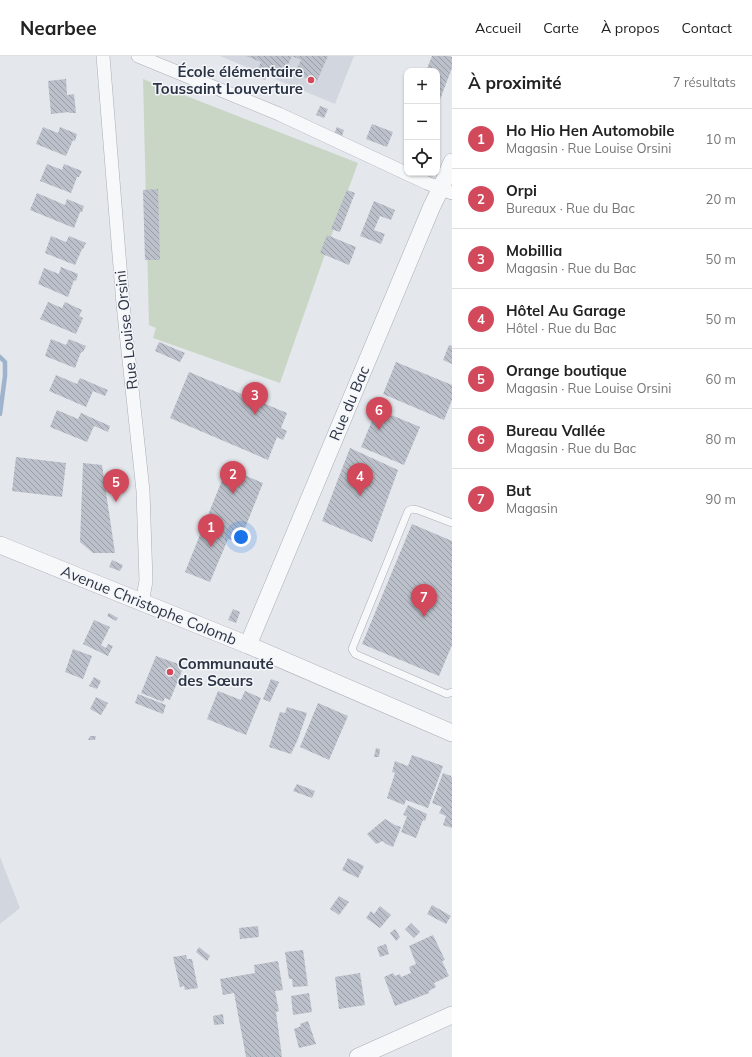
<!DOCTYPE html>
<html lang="fr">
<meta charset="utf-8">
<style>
:root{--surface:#fff;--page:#f6f6f6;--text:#222;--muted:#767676;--line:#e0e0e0;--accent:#d1495b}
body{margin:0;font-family:Mulish,sans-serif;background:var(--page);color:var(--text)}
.controls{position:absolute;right:12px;top:12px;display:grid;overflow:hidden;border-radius:8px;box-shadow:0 1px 3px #0004}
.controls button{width:36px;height:36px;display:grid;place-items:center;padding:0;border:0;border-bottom:1px solid var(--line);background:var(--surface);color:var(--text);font:20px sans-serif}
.you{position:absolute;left:241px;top:481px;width:14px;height:14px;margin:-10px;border:3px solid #fff;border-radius:50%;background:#1a73e8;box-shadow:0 0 0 6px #1a73e833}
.badge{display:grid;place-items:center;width:26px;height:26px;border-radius:50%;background:var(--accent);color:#fff;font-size:13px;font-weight:700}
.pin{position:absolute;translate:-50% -33px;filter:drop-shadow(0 1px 2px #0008)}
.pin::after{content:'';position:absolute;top:21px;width:14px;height:12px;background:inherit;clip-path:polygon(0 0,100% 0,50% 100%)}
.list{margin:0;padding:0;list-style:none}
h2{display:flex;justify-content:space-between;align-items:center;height:52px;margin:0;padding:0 16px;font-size:17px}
h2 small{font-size:13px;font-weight:400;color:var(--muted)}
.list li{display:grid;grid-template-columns:26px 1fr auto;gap:12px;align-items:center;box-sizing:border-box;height:60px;padding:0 16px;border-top:1px solid var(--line)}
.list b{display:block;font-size:15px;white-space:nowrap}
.list p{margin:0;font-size:13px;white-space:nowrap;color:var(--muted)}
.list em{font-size:13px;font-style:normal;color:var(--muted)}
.icon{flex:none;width:22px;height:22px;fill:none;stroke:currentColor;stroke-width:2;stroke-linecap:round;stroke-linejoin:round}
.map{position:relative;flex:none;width:452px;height:1001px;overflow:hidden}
header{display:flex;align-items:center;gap:24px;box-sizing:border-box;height:56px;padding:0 20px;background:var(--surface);border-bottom:1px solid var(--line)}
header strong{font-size:19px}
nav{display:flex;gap:22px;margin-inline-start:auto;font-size:14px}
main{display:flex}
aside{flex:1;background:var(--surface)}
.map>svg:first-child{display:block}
.built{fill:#d2d6de}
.park{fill:#c9d6c5}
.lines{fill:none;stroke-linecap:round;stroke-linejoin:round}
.stream{stroke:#9fb4cc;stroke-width:4.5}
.building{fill:url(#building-back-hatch)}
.service-casing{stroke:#a9aeb7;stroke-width:8}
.minor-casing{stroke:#a9aeb7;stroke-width:14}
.tertiary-casing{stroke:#a9aeb7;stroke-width:18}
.service{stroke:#f7f8fa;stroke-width:7}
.minor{stroke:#f7f8fa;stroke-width:13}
.tertiary{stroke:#f7f8fa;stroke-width:17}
.poi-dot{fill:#d1495b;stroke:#f4f6f9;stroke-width:1.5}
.labels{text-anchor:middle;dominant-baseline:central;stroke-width:3;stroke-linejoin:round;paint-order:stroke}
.poi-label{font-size:15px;font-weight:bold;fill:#2b3445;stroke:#f4f6f9;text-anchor:end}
.street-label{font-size:15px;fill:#2b3445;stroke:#f4f6f9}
</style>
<header>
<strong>Nearbee</strong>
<nav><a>Accueil</a><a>Carte</a><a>À propos</a><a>Contact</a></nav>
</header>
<main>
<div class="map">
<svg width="452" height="1001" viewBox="0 0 452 1001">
<defs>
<pattern id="building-back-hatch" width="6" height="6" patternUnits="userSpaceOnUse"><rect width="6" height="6" fill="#bbc0ca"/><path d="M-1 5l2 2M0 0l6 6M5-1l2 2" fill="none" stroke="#989da6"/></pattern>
</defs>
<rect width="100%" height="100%" fill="#e4e7ec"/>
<path class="built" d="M220,0H354L335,48Z
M0,801L20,852L0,868Z"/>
<path class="park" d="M143,23L358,107L332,178L280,327L153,282L156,272L149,269Z"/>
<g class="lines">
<path class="stream" d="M0,301L5,306V320L0,358"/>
</g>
<path class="building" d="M246,0H292L284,17L271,11L265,24L255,19L261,6Z
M292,0H328L316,27L295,17L301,4Z
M432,0H448L452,1V12L439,46L437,45V15H426Z
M66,23L67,39L74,38L76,57H69V56L51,58L48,25Z
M320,50L328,53L324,62L316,59Z
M372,68L393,76L387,91L366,83Z
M43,71L58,77L60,71L77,78L75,85L73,84L66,100L36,88Z
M337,71L344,74L341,83L333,80Z
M47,108L62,114L64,108L82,115L79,121H77L71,137L40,125Z
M158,133L160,204H145L143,134Z
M347,134L355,137L340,176L331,173Z
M37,137L65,149L67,143L84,150L82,156H80L74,172L30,154Z
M374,145L395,154L391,164L380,160L374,174L385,178L381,188L360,180Z
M327,179L356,191L349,209L320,197Z
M51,180L66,186L69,180L86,187L83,193H82L75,209L45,197Z
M61,211L78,218L76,225L74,224L68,241L38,228L44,212L59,218Z
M48,246L62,252L65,246L82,254L79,260L83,262L76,278L40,263Z
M51,283L66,289L69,283L86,290L83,296H81L75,312L45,300Z
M159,286L185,297L180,306L155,295Z
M449,289L452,290V308L443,304Z
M396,306L452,329V344L444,364L383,338Z
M189,316L287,357L281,372L287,375L283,384L277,381L268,404L170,362Z
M56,319L77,328L80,322L108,334L105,340L93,335L86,351L49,335Z
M377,353L420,371L404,409L361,391Z
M57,354L78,363L81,357L110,370L108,376L94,370L87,386L50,371Z
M350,392L398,414L372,486L322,465Z
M16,401L66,407L62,441L12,435Z
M83,407L102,409L115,497H93L80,486Z
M227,412L263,427L239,487L228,483L210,526L185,516Z
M412,468L452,485V589L439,620L362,588Z
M112,504L123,509L120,515L109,511Z
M233,553L240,556L236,567L228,564Z
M109,557L118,562L116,565L107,560Z
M94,564L110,571L101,589L106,592L108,588L113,590L108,600L83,588Z
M73,593L92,600L83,623L65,616Z
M156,600L184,610L170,644L165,642L163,646L141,637Z
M94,621L101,625L97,633L89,630Z
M271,623L279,626L270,646L263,643Z
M218,635L241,644L245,635L261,642L246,679L207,663Z
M138,638L166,649L163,658L135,647Z
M96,641L108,647L101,659L90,653Z
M318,647L348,660L329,704L300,691Z
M287,651L307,657L298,683L291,698L269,691L280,656L285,657Z
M90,680H96L95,684H88Z
M376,692L380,693L379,701H374Z
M412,699L443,710L428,752L406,744L404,749L387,742L395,717L392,716L395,705L408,710Z
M443,717L451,720V721L452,722V772L443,769L446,760L439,757L442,751L432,747Z
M297,728L315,735L312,742L293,735Z
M408,749L427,758L425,765L423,764L416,782L401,776L407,760L403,759Z
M385,763L395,769L401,771L393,791L386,788L383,785L376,788L367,778Z
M348,802L364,810L358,822L342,814Z
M339,840L349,846L339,859L330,853Z
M432,849L451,860L446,868L427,858Z
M380,850L391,859L380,872L366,862L371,855L374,858Z
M411,867L420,876L414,882L405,873Z
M258,870L259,881L240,883L239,872Z
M395,873L400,881L396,885L390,877Z
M433,879L445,904L442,905L449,920L434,927L436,931L429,935V937L395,950L384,921L393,917L395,920L400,918L401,921L411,917L409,911L416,908L409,890Z
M386,888L389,898L380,901L377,891Z
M199,891L210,900L207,905L196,896Z
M303,894L308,930L293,931L292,923H289L285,896Z
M186,899L187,903H192L198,932L185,934L184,930L180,931L173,901Z
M278,905L283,934L275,935L279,955L276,956L282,1001H246L234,937L223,939L220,923L255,917L254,909Z
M360,917L365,949L339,953L335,921Z
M309,937L312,956L293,959L291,940Z
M223,958L224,968L214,969L213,960Z
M308,965L316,988L299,992L294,973L301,970L300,968Z"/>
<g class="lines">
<g class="service-casing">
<path id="service" d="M452,467L418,454L412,453L408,455L352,593L355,598L447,638L452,636"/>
</g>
<g class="minor-casing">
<path id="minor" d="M103,0L123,248L143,435L146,525L142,547
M138,0L279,58L427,127L452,137"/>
</g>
<g class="tertiary-casing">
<path id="tertiary" d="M0,489L248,589L452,677
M248,589L432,150L441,132L452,106
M358,1001L452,959"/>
</g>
<use href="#service" class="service"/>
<use href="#minor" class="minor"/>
<use href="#tertiary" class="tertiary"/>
</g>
<g class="poi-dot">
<circle cx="311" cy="24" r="4"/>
<circle cx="170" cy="616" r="4"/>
</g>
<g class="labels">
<g class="poi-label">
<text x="303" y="15">École élémentaire<tspan x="303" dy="17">Toussaint Louverture</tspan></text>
<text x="178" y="607" text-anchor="start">Communauté<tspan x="178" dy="17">des Sœurs</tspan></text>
</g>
<g class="street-label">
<text transform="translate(126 274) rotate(-96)">Rue Louise Orsini</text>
<text transform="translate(349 347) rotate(-67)">Rue du Bac</text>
<text transform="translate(149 549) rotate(22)">Avenue Christophe Colomb</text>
</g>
</g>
</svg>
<div class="controls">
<button>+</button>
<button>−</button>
<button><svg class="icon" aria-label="locate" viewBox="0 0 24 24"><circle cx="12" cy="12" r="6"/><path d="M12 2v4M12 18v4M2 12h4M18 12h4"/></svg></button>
</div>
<div class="you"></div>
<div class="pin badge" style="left:211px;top:491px">1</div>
<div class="pin badge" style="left:233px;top:438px">2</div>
<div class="pin badge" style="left:255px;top:359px">3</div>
<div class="pin badge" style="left:360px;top:440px">4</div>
<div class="pin badge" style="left:116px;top:446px">5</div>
<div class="pin badge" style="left:379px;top:374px">6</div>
<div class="pin badge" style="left:424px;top:561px">7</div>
</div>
<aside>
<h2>À proximité<small>7 résultats</small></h2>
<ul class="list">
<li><span class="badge">1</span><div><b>Ho Hio Hen Automobile</b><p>Magasin · Rue Louise Orsini</p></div><em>10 m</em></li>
<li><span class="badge">2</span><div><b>Orpi</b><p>Bureaux · Rue du Bac</p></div><em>20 m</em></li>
<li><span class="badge">3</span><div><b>Mobillia</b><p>Magasin · Rue du Bac</p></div><em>50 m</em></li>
<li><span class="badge">4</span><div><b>Hôtel Au Garage</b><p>Hôtel · Rue du Bac</p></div><em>50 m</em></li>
<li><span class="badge">5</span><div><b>Orange boutique</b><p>Magasin · Rue Louise Orsini</p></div><em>60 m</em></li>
<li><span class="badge">6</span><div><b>Bureau Vallée</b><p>Magasin · Rue du Bac</p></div><em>80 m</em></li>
<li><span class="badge">7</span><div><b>But</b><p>Magasin</p></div><em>90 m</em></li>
</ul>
</aside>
</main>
